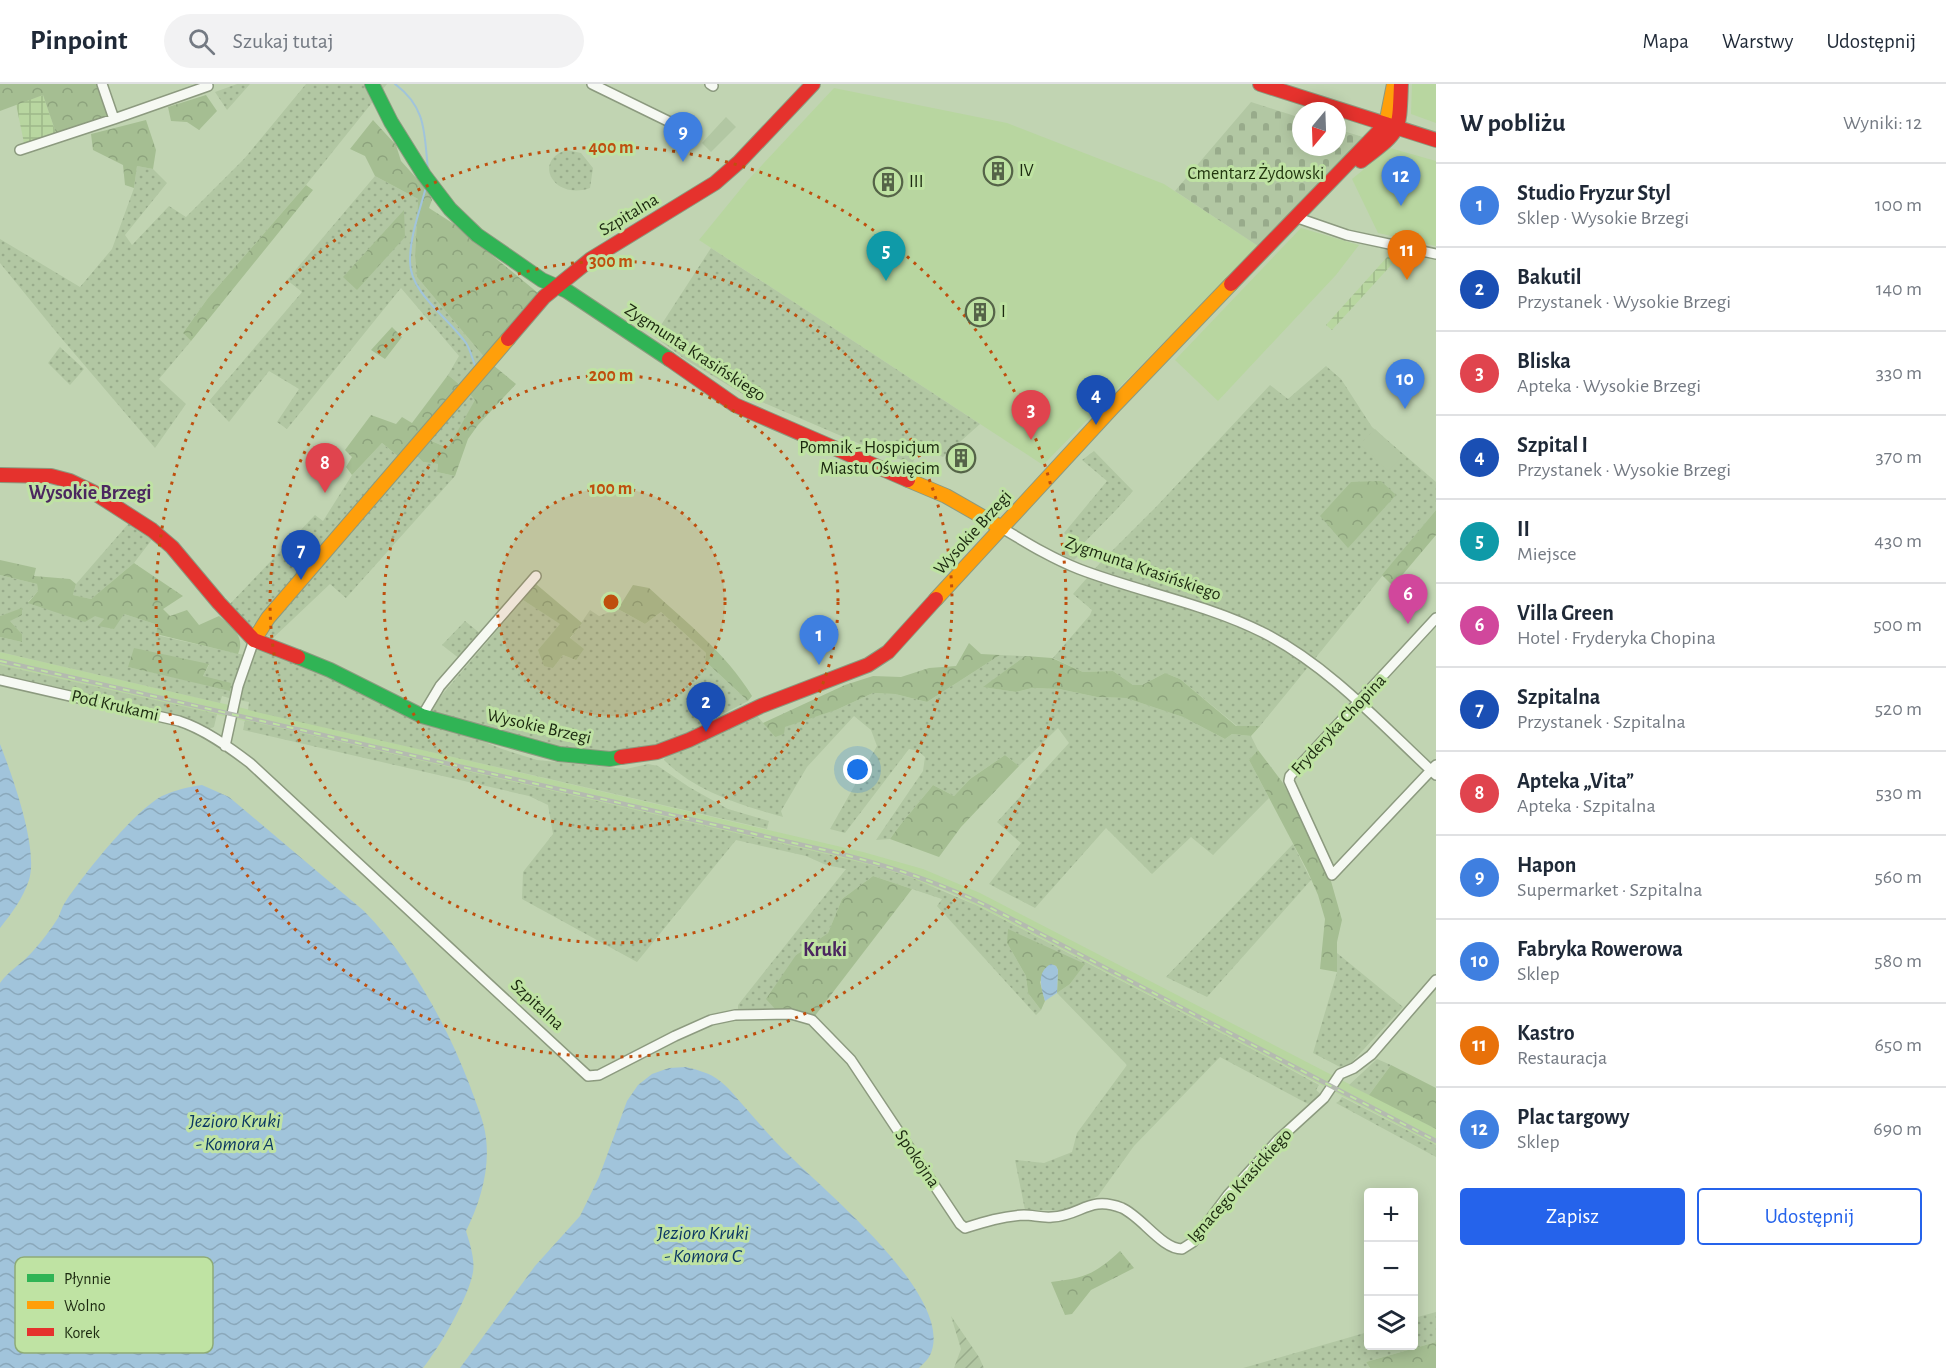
<!DOCTYPE html>
<html lang="pl">
<meta charset="utf-8">
<style>
:root{--surface:#fff;--page:#f2f2f3;--text:#1f2937;--muted:#747a83;--line:#e0e1e3;--accent:#2563eb}
body{margin:0;font-family:"Alegreya Sans",sans-serif;background:var(--page);color:var(--text)}
.controls{position:absolute;right:18px;bottom:18px;display:grid;overflow:hidden;border-radius:6px;box-shadow:0 3px 15px #0003}
.controls button{width:54px;height:54px;display:grid;place-items:center;padding:0;border:0;border-bottom:2px solid var(--line);background:var(--surface);color:var(--text);font:30px sans-serif}
.compass{position:absolute;left:1292px;top:18px;width:54px;height:54px;border-radius:50%;background:var(--surface);box-shadow:0 3px 15px #0003;rotate:199deg}
.you{position:absolute;left:858px;top:686px;width:21px;height:21px;margin:-15px;border:4px solid #fff;border-radius:50%;background:#1a73e8;box-shadow:0 0 0 9px #1a73e833}
.badge{display:grid;place-items:center;width:39px;height:39px;border-radius:50%;background:var(--accent);color:#fff;font-size:20px;font-weight:700}
.pin{position:absolute;translate:-50% -50px;filter:drop-shadow(0 2px 3px #0008)}
.pin::after{content:'';position:absolute;top:32px;width:21px;height:18px;background:inherit;clip-path:polygon(0 0,100% 0,50% 100%)}
.list{margin:0;padding:0;list-style:none}
h2{display:flex;justify-content:space-between;align-items:center;height:78px;margin:0;padding:0 24px;font-size:26px}
h2 small{font-size:20px;font-weight:400;color:var(--muted)}
.list li{display:grid;grid-template-columns:39px 1fr auto;gap:18px;align-items:center;box-sizing:border-box;height:84px;padding:0 24px;border-top:2px solid var(--line)}
.list b{display:block;font-size:22px;white-space:nowrap}
.list p{margin:0;font-size:20px;white-space:nowrap;color:var(--muted)}
.list em{font-size:20px;font-style:normal;color:var(--muted)}
.actions{display:flex;gap:12px;padding:18px 24px}
.actions a{flex:1;padding:14px 0;border:2px solid var(--accent);border-radius:6px;text-align:center;font-size:21px;color:var(--accent)}
.actions .main{background:var(--accent);color:#fff}
.icon{flex:none;width:33px;height:33px;fill:none;stroke:currentColor;stroke-width:2;stroke-linecap:round;stroke-linejoin:round}
.map{position:relative;flex:none;width:1436px;height:1284px;overflow:hidden}
header{display:flex;align-items:center;gap:36px;box-sizing:border-box;height:84px;padding:0 30px;background:var(--surface);border-bottom:2px solid var(--line)}
header strong{font-size:28px}
nav{display:flex;gap:33px;margin-inline-start:auto;font-size:21px}
.search{width:420px;height:54px;background:var(--page);display:flex;align-items:center;gap:15px;box-sizing:border-box;padding:0 21px;border-radius:33px;color:var(--muted);font-size:22px}
main{display:flex}
aside{flex:1;background:var(--surface)}
.map>svg:first-child{display:block}
.built{fill:#b8d6a0}
.industrial{fill:url(#industrial-grid)}
.grass{fill:url(#grass-dots);fill-rule:evenodd}
.forest{fill:url(#forest-crowns)}
.cemetery{fill:url(#cemetery-stones)}
.garden{fill:url(#garden-furrows)}
.pitch{fill:#b2c7a3}
.water{fill:url(#water-waves)}
.lines{fill:none;stroke-linecap:round;stroke-linejoin:round}
.stream{stroke:#a1c4db;stroke-width:2}
.street-casing{stroke:#8c9a7f;stroke-width:12}
.fast-casing{stroke:#8c9a7f;stroke-width:16}
.slow-casing{stroke:#8c9a7f;stroke-width:16}
.jam-casing{stroke:#8c9a7f;stroke-width:16}
.street{stroke:#f6f9f3;stroke-width:9}
.fast{stroke:#30b455;stroke-width:14}
.slow{stroke:#ff9f0a;stroke-width:14}
.jam{stroke:#e5322d;stroke-width:14}
.rail-casing{stroke:#b4bab0;stroke-width:4.5}
.rail{stroke:#bfe3a3;stroke-width:2;stroke-dasharray:7;stroke-linecap:butt}
.ring{fill:none;stroke:#bf4f0d;stroke-width:3;stroke-dasharray:3 6}
.labels{text-anchor:middle;dominant-baseline:central;stroke-width:6;stroke-linejoin:round;paint-order:stroke}
.poi-label{font-size:18px;fill:#1b280f;stroke:#bfe3a3;text-anchor:start}
.park-label{font-size:18px;fill:#22360f;stroke:#bfe3a3}
.street-label{font-size:18px;fill:#1b280f;stroke:#bfe3a3}
.neighbourhood-label{font-size:20px;font-weight:bold;fill:#4b275f;stroke:#bfe3a3}
.water-label{font-size:20px;font-style:italic;fill:#0b3763;stroke:#bfe3a3}
.key{fill:#bfe3a3;stroke:#8eab77;stroke-width:1.5}
.key-label{font-size:16px;fill:#1b280f}
.centre{fill:#bf4f0d;stroke:#bfe3a3;stroke-width:3}
.ring-label{font-size:18px;text-anchor:middle;font-weight:bold;fill:#bf4f0d;stroke:#bfe3a3;stroke-width:6;stroke-linejoin:round;paint-order:stroke}
</style>
<header>
<strong>Pinpoint</strong>
<div class="search"><svg class="icon" aria-label="search" viewBox="0 0 24 24"><circle cx="10" cy="10" r="6"/><path d="M15 15l6 6"/></svg>Szukaj tutaj</div>
<nav><a>Mapa</a><a>Warstwy</a><a>Udostępnij</a></nav>
</header>
<main>
<div class="map">
<svg width="1436" height="1284" viewBox="0 0 1436 1284">
<defs>
<pattern id="industrial-grid" width="8" height="8" patternUnits="userSpaceOnUse" patternTransform="scale(1.5)"><rect width="8" height="8" fill="#b8d6a0"/><path d="M0 4h8M4 0v8" fill="none" stroke="#9eb889"/></pattern>
<pattern id="grass-dots" width="8" height="8" patternUnits="userSpaceOnUse" patternTransform="scale(1.5)"><rect width="8" height="8" fill="#b2c7a3"/><path d="M2 2h.1M6 6h.1" fill="none" stroke="#98ab8b" stroke-width="1.8" stroke-linecap="round"/></pattern>
<pattern id="forest-crowns" width="20" height="18" patternUnits="userSpaceOnUse" patternTransform="scale(1.5)"><rect width="20" height="18" fill="#a5be92"/><path d="M2 6a3 3 0 1 1 6 0M12 15a3 3 0 1 1 6 0" fill="none" stroke="#8da37d"/></pattern>
<pattern id="cemetery-stones" width="16" height="16" patternUnits="userSpaceOnUse" patternTransform="scale(1.5)"><rect width="16" height="16" fill="#b2c7a3"/><path d="M2 7V4a2 2 0 0 1 4 0v3zM10 15v-3a2 2 0 0 1 4 0v3z" fill="#98ab8b"/></pattern>
<pattern id="garden-furrows" width="10" height="10" patternUnits="userSpaceOnUse" patternTransform="scale(1.5)"><rect width="10" height="10" fill="#b2c7a3"/><path d="M-1 1l2-2M0 10L10 0M9 11l2-2" fill="none" stroke="#98ab8b"/></pattern>
<pattern id="water-waves" width="16" height="10" patternUnits="userSpaceOnUse" patternTransform="scale(1.5)"><rect width="16" height="10" fill="#a1c4db"/><path d="M0 5q4-4 8 0t8 0" fill="none" stroke="#8aa8bb"/></pattern>
</defs>
<rect width="100%" height="100%" fill="#c1d4b2"/>
<path class="built" d="M1412,0H1436V39L1411,30Z
M834,4L1007,39L1164,100L1258,162L1043,381L699,156L748,96Z
M1390,64L1436,77V162L1378,149L1352,95Z
M1301,144L1359,161L1336,191L1218,317L1175,276Z
M0,568L863,768L923,785L980,809L1436,1045V1061L1075,872L978,822L944,806L831,771L0,581Z"/>
<path class="industrial" d="M43,11L56,49L24,59L16,20Z
M1388,172L1394,178L1332,246L1326,241Z"/>
<path class="grass" d="M237,0H250L227,26L215,8Z
M306,0H387L306,101L208,214L183,249L191,257L159,295L186,320L155,364L57,249L0,179V155L80,203L112,165L134,104L137,82L153,85L167,99L125,151L132,161L169,122L186,133L244,75Z
M567,66L581,69L593,84L590,104C553,117 532,76 567,66Z
M375,92L418,115L415,172L417,193L485,274L460,301L448,291L459,272L401,204L287,345L277,338L299,305L269,287L229,338L209,317L302,208L287,196Z
M711,164L980,340L943,373L930,368V363L919,359L913,379L888,372L743,310L686,276L654,252Z
M60,263L84,285L70,301L48,279Z
M1326,282L1341,295L1372,343L1436,398V426L1260,642H1237L1180,595L1165,589L1142,601H1133L1113,587L1083,588L1053,574L1090,531L1092,526L1073,510L1100,479L1156,423L1270,301L1288,315Z
M469,309L476,316L448,364L429,356Z
M382,359L399,373L250,545L228,522L315,431L323,437L352,391Z
M1094,367L1133,407L1117,425L1079,464L1083,467L1074,476L1060,470L1072,456L1064,449L1107,397L1082,376Z
M417,372L423,378L438,380L437,388L455,392L346,514L330,500L273,554L266,551V547L274,534L400,386Z
M129,439L153,454L134,479L91,515L73,511L76,500Z
M0,491L37,500L38,507L28,518L95,531L104,535L99,542L124,530L158,541L156,551L244,571L229,614L222,612L220,619L0,568V553L22,558V550L10,537L22,525L0,532ZM209,581L203,592L230,606L128,583Z
M523,516L561,540L553,584L563,571L576,576L570,555L590,526L599,532L618,525L645,540L661,528L706,569L705,577L748,617L659,663L568,674L429,626Z
M465,537L481,550L460,575L442,561Z
M260,563L502,665L537,676L626,685L648,680L658,682L689,703L728,725L769,737L767,745L248,626L249,618L238,616L254,569Z
M1000,571L1025,572L984,603L1016,608L1032,604L1059,605L1097,613L1126,614L1183,633L1225,655L1232,650L1251,652L1258,666L1249,676L1269,714L1213,771L1191,753L1152,790L1106,744L1035,824L989,800L1021,759L997,738L1069,659L1058,644L1019,682L1005,671L970,695L954,712L933,701C919,719 903,736 890,755L876,756L923,687L925,673L918,667L909,665L845,749L830,745L877,662L871,646L854,632L807,683L781,727L783,733C741,721 696,708 664,676L669,668L754,628L775,653L784,643L836,626L873,609L895,610L927,618Z
M0,581L217,630L214,643L208,645L185,633L0,592Z
M245,636L831,771L879,783L912,794L978,822L1271,975L1319,1001L1316,1006L1323,1012L1308,1020L1220,973L1134,1062L1098,1112L1068,1126H1025L1015,1076L1044,1079L1072,1068L1077,1049L1127,981L1057,909L1070,900L1084,881L1007,859L1026,892L1028,909L1041,926L1036,931L937,822L942,815L873,792L842,815L828,849L796,871L776,926L738,927V921L846,785L826,781L806,772L736,756L637,878L522,815L523,788L553,750L548,721L529,712L243,646Z
M1293,760L1311,796L1207,913L1166,893Z
M1337,869L1403,923L1351,979L1340,983L1313,969L1337,888Z
M1377,975L1391,981L1369,1011L1349,1001Z
M1342,1013L1436,1061V1073L1336,1019L1339,1017Z
M1436,1228V1258L1366,1278L1370,1284H1243L1368,1248V1262H1414V1234Z"/>
<path class="forest" d="M0,0H99L109,30L107,35L56,49L43,11L0,27Z
M206,11L217,27L199,46L187,38L171,37L168,23Z
M146,36L156,66L153,85L137,82L134,104L125,101L123,81L93,66L91,50Z
M373,36L396,61L401,77L428,107L432,116L429,124L454,140L538,209L485,274L417,193L415,172L418,115L375,92L365,72L350,65Z
M306,101L313,106L191,257L183,249L208,214Z
M404,126L405,153L357,206L343,193Z
M392,243L402,253L385,275L371,266Z
M493,281L516,300L478,341L468,355L455,392L437,388L438,380L423,378L417,372L429,356L448,364L475,316L469,309Z
M448,291L460,301L399,373L382,359L352,391L346,383L352,373L345,366L371,331L396,340L402,333L412,339Z
M1381,397L1396,411L1348,464L1320,432L1351,398Z
M1436,426V451L1393,502L1382,491Z
M0,476L36,484L34,492L70,495L76,500L73,511L91,515L134,479L183,512L163,525L170,532L187,526L199,541L219,532C231,542 246,552 238,570L156,550L158,541L124,530L114,545L98,542L104,535L95,532L85,538L28,519L38,507L37,500L0,491Z
M536,500L582,539L570,554L584,565L576,576L563,571L553,584L544,582L538,566L560,540L523,516Z
M633,501L649,504C686,538 726,569 752,612L748,617L705,577L706,569L661,528L645,540L618,525Z
M22,524V531L10,537L22,550V558L0,553V532Z
M969,559L981,570L1000,571L927,618L895,610L873,609L836,626L785,643L784,650L775,653L763,639L845,601L873,592L901,593L929,584L956,582Z
M134,564L209,580L203,592L231,599L230,607L128,583Z
M1025,572L1052,574L1083,588L1113,587L1133,601H1142L1165,589L1180,595L1236,642H1260L1251,652L1232,650L1225,655L1183,633L1126,614L1097,613L1059,605L1032,604L1016,608L983,603Z
M1258,666L1283,699L1329,790L1342,836L1337,858V888L1320,885L1325,835L1318,811L1307,786L1249,676Z
M1005,671L1019,682L961,743L939,773L890,755C903,736 919,719 933,701L954,712L970,695Z
M873,792L912,805L814,933L776,926L766,915L796,871L828,849L842,815Z
M1008,845L1085,880L1070,900L1057,909L1058,886L1056,882L1051,880L1040,898L1045,917L1041,926L1028,909L1026,892L1007,859Z
M1391,981L1436,1004V1045L1369,1011Z
M1120,1167L1134,1184L1091,1206L1072,1230L1065,1231L1051,1198C1085,1194 1095,1190 1120,1167Z
M1436,1258V1284H1370L1366,1278Z"/>
<path class="cemetery" d="M1251,18L1301,34V63H1337V45L1366,54L1258,162L1175,107Z"/>
<path class="garden" d="M951,1232L979,1273L984,1284H954L961,1265Z"/>
<path class="pitch" d="M726,33L736,43L711,68L702,59Z
M1375,345L1403,372L1388,387L1360,360Z"/>
<path class="water" d="M0,660C12,691 39,765 29,796C23,814 12,829 0,844Z
M202,701L229,713L364,827C410,874 447,941 470,1002C476,1019 484,1037 486,1054C490,1086 480,1119 466,1147C470,1160 475,1175 473,1188C469,1213 439,1264 423,1284H0V899C8,887 23,879 33,867C42,857 51,845 58,834C61,828 62,822 66,817C85,789 134,727 162,712C175,706 188,703 202,701Z
M1051,880L1056,882L1058,886L1057,909L1045,917C1041,903 1036,888 1051,880Z
M686,983C698,986 710,989 720,997C728,1003 735,1012 742,1020C758,1038 774,1057 791,1073C828,1110 949,1209 932,1266C930,1274 924,1279 919,1284H460L535,1182L580,1132L599,1093L627,1017L638,1001L652,990L669,984Z"/>
<g class="lines">
<path class="stream" d="M395,0C427,24 424,49 428,86
M426,103C420,126 410,152 410,176C409,209 449,234 466,259C470,265 472,274 475,281"/>
<g class="street-casing">
<path id="street" d="M592,0L678,42
M710,0L713,2
M114,35L208,2L207,0
M20,66L114,35L102,0
M1295,133L1347,151L1436,170
M1002,444C1027,459 1051,474 1079,485C1139,508 1207,520 1264,549C1330,583 1382,641 1436,691
M1436,534L1290,692L1289,697L1332,791L1436,681
M0,596L179,637C204,645 229,663 250,679L588,992L599,991L675,952L711,936L735,931L791,930L812,936L851,976L960,1140L965,1144C984,1138 1003,1132 1024,1131C1033,1131 1042,1134 1052,1133C1081,1132 1089,1111 1122,1124C1142,1133 1162,1165 1182,1165L1193,1158L1228,1111L1278,1056L1324,1014L1340,990L1354,984L1371,971L1436,896
M422,632L440,602L536,492
M225,662L238,602L254,556"/>
</g>
<g class="fast-casing">
<path id="fast" d="M372,0L391,38L424,91L450,125L477,151L542,196L567,207L669,275
M298,573L330,586L422,632L559,670L610,675L621,673"/>
</g>
<g class="slow-casing">
<path id="slow" d="M1386,40L1394,0
M908,396L946,412L1002,444
M936,515L1112,324L1231,200
M254,556L268,534L508,255"/>
</g>
<g class="jam-casing">
<path id="jam" d="M1260,0L1436,56
M1361,77C1401,46 1399,50 1401,0
M1231,200L1386,40
M508,255L544,213L591,175L715,99L739,78L813,0
M669,275L735,321L908,396
M0,391L51,392L70,397L93,408L152,446L172,463L219,519L254,556L298,573
M621,673L657,668L689,656L761,622L868,581L888,568L936,515"/>
</g>
<use href="#street" class="street"/>
<use href="#fast" class="fast"/>
<use href="#slow" class="slow"/>
<use href="#jam" class="jam"/>
<g class="rail-casing">
<path id="rail" d="M0,577L833,768C887,781 938,798 989,823L1436,1057"/>
</g>
<use href="#rail" class="rail"/>
</g>
<circle cx="611" cy="518" r="114" fill="#bf4f0d" fill-opacity=".12"/>
<g class="ring">
<circle cx="611" cy="518" r="114"/>
<circle cx="611" cy="518" r="227"/>
<circle cx="611" cy="518" r="341"/>
<circle cx="611" cy="518" r="455"/>
</g>
<defs>
<g id="building-ring" transform="scale(1.5)"><circle r="9.5" fill="#bfe3a3" stroke="#556448" stroke-width="1.5"/><path d="M-4-6H4V6H1V3H-1V6H-4ZM-2.5-4.3h1.7v1.8h-1.7ZM.8-4.3h1.7v1.8H.8ZM-2.5-1h1.7V.8h-1.7ZM.8-1h1.7V.8H.8Z" fill="#556448"/></g>
</defs>
<g fill-rule="evenodd">
<use href="#building-ring" x="998" y="87"/>
<use href="#building-ring" x="888" y="98"/>
<use href="#building-ring" x="980" y="228"/>
<use href="#building-ring" x="961" y="374"/>
</g>
<g class="labels">
<g class="poi-label">
<text x="1019" y="87">IV</text>
<text x="909" y="98">III</text>
<text x="1001" y="228">I</text>
<text x="940" y="364" text-anchor="end">Pomnik - Hospicjum<tspan x="940" dy="21">Miastu Oświęcim</tspan></text>
</g>
<g class="park-label">
<text x="1256" y="90">Cmentarz Żydowski</text>
</g>
<g class="street-label">
<text transform="translate(629 131) rotate(-31)">Szpitalna</text>
<text transform="translate(695 269) rotate(33)">Zygmunta Krasińskiego</text>
<text transform="translate(973 449) rotate(-48)">Wysokie Brzegi</text>
<text transform="translate(1143 485) rotate(19)">Zygmunta Krasińskiego</text>
<text transform="translate(115 622) rotate(13)">Pod Krukami</text>
<text transform="translate(1339 641) rotate(-47)">Fryderyka Chopina</text>
<text transform="translate(539 643) rotate(13)">Wysokie Brzegi</text>
<text transform="translate(537 921) rotate(43)">Szpitalna</text>
<text transform="translate(917 1075) rotate(56)">Spokojna</text>
<text transform="translate(1240 1102) rotate(-48)">Ignacego Krasickiego</text>
</g>
<g class="neighbourhood-label">
<text x="90" y="409">Wysokie Brzegi</text>
<text x="825" y="866">Kruki</text>
</g>
<g class="water-label">
<text x="235" y="1037">Jezioro Kruki<tspan x="235" dy="23">- Komora A</tspan></text>
<text x="703" y="1149">Jezioro Kruki<tspan x="703" dy="23">- Komora C</tspan></text>
</g>
</g>
<rect x="15" y="1173" width="198" height="96" rx="9" class="key"/>
<rect x="27" y="1190" width="27" height="8" fill="#30b455"/>
<rect x="27" y="1217" width="27" height="8" fill="#ff9f0a"/>
<rect x="27" y="1244" width="27" height="8" fill="#e5322d"/>
<g class="key-label">
<text x="64" y="1200">Płynnie</text>
<text x="64" y="1227">Wolno</text>
<text x="64" y="1254">Korek</text>
</g>
<circle cx="611" cy="518" r="9" class="centre"/>
<g class="ring-label">
<text x="611" y="69">400 m</text>
<text x="611" y="183">300 m</text>
<text x="611" y="297">200 m</text>
<text x="611" y="410">100 m</text>
</g>
</svg>
<div class="controls">
<button>+</button>
<button>−</button>
<button><svg class="icon" aria-label="layers" viewBox="0 0 24 24"><path d="M12 4l9 5-9 5-9-5zM3 14l9 5 9-5"/></svg></button>
</div>
<svg class="compass" viewBox="-18 -18 36 36"><path d="M0-13l5 13h-10z" fill="#e53935"/><path d="M0 13l5-13h-10z" fill="#747a83"/></svg>
<div class="you"></div>
<div class="pin badge" style="left:819px;top:581px;background:#3f7fe0">1</div>
<div class="pin badge" style="left:706px;top:648px;background:#1a4fb4">2</div>
<div class="pin badge" style="left:1031px;top:356px;background:#e0444e">3</div>
<div class="pin badge" style="left:1096px;top:341px;background:#1a4fb4">4</div>
<div class="pin badge" style="left:886px;top:197px;background:#0f9aa8">5</div>
<div class="pin badge" style="left:1408px;top:540px;background:#d1479c">6</div>
<div class="pin badge" style="left:301px;top:496px;background:#1a4fb4">7</div>
<div class="pin badge" style="left:325px;top:409px;background:#e0444e">8</div>
<div class="pin badge" style="left:683px;top:78px;background:#3f7fe0">9</div>
<div class="pin badge" style="left:1405px;top:325px;background:#3f7fe0">10</div>
<div class="pin badge" style="left:1407px;top:196px;background:#e8710a">11</div>
<div class="pin badge" style="left:1401px;top:122px;background:#3f7fe0">12</div>
</div>
<aside>
<h2>W pobliżu<small>Wyniki: 12</small></h2>
<ul class="list">
<li><span class="badge" style="background:#3f7fe0">1</span><div><b>Studio Fryzur Styl</b><p>Sklep · Wysokie Brzegi</p></div><em>100 m</em></li>
<li><span class="badge" style="background:#1a4fb4">2</span><div><b>Bakutil</b><p>Przystanek · Wysokie Brzegi</p></div><em>140 m</em></li>
<li><span class="badge" style="background:#e0444e">3</span><div><b>Bliska</b><p>Apteka · Wysokie Brzegi</p></div><em>330 m</em></li>
<li><span class="badge" style="background:#1a4fb4">4</span><div><b>Szpital I</b><p>Przystanek · Wysokie Brzegi</p></div><em>370 m</em></li>
<li><span class="badge" style="background:#0f9aa8">5</span><div><b>II</b><p>Miejsce</p></div><em>430 m</em></li>
<li><span class="badge" style="background:#d1479c">6</span><div><b>Villa Green</b><p>Hotel · Fryderyka Chopina</p></div><em>500 m</em></li>
<li><span class="badge" style="background:#1a4fb4">7</span><div><b>Szpitalna</b><p>Przystanek · Szpitalna</p></div><em>520 m</em></li>
<li><span class="badge" style="background:#e0444e">8</span><div><b>Apteka „Vita”</b><p>Apteka · Szpitalna</p></div><em>530 m</em></li>
<li><span class="badge" style="background:#3f7fe0">9</span><div><b>Hapon</b><p>Supermarket · Szpitalna</p></div><em>560 m</em></li>
<li><span class="badge" style="background:#3f7fe0">10</span><div><b>Fabryka Rowerowa</b><p>Sklep</p></div><em>580 m</em></li>
<li><span class="badge" style="background:#e8710a">11</span><div><b>Kastro</b><p>Restauracja</p></div><em>650 m</em></li>
<li><span class="badge" style="background:#3f7fe0">12</span><div><b>Plac targowy</b><p>Sklep</p></div><em>690 m</em></li>
</ul>
<div class="actions"><a class="main">Zapisz</a><a>Udostępnij</a></div>
</aside>
</main>
